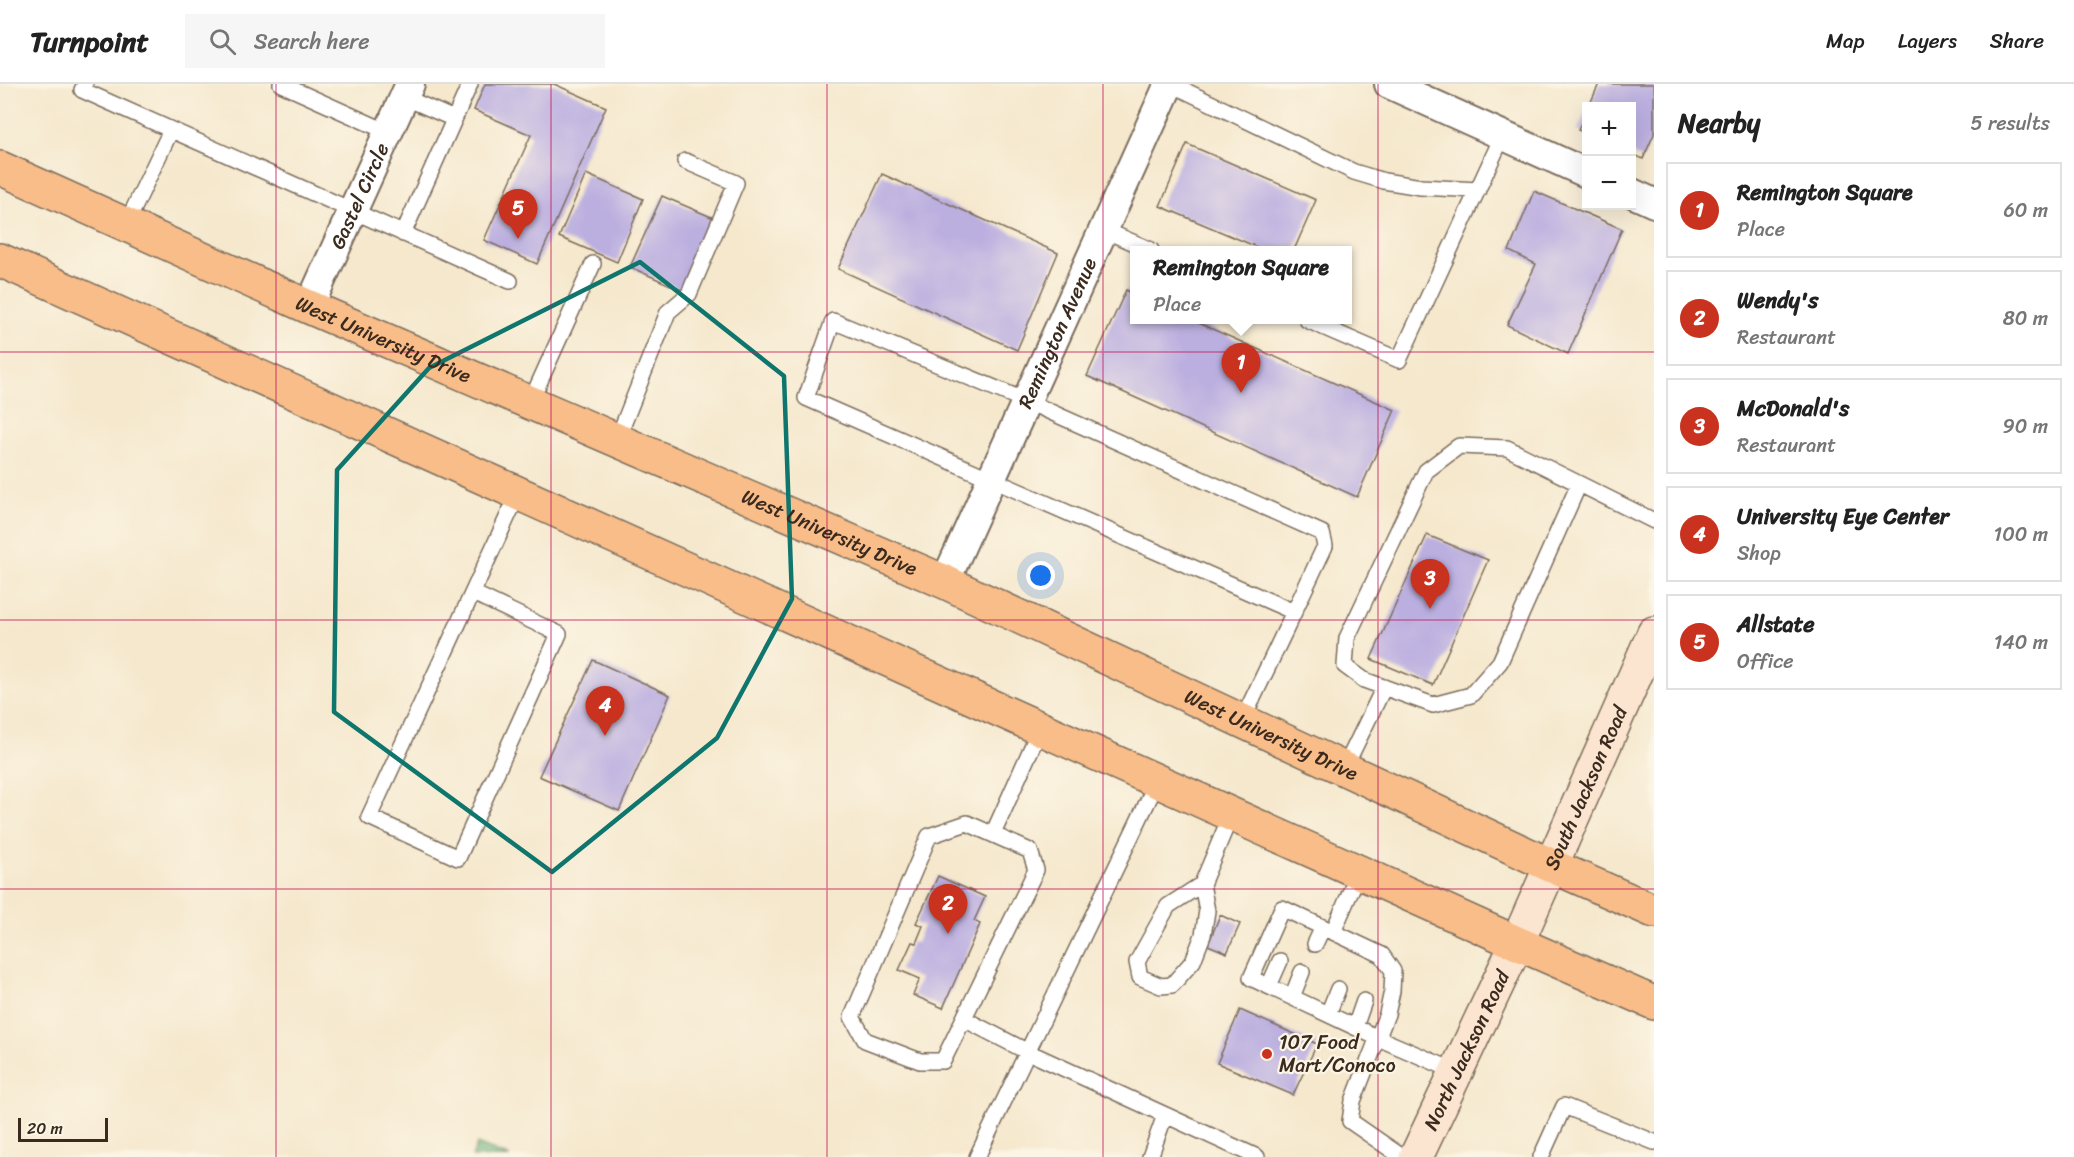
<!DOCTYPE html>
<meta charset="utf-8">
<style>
:root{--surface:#fff;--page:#f6f6f6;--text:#222;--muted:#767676;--line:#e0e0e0;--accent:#c8321e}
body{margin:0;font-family:Sriracha,sans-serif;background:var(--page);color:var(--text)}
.controls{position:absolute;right:18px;top:18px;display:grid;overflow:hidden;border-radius:0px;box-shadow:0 6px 24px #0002}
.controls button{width:54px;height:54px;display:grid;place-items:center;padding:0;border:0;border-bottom:2px solid var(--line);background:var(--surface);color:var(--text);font:30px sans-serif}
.scale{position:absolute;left:18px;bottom:15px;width:90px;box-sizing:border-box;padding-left:6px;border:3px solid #3b2a1e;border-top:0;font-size:16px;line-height:21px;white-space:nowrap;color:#3b2a1e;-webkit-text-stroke:4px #fcf5e5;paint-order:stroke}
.you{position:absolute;left:1041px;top:492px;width:21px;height:21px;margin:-15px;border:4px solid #fff;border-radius:50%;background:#1a73e8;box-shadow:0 0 0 9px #1a73e833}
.badge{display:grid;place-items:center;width:39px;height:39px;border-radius:50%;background:var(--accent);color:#fff;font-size:20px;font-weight:700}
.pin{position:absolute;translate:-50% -50px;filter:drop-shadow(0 2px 3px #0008)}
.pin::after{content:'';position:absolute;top:32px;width:21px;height:18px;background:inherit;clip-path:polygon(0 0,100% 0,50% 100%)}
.popup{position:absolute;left:1130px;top:162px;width:222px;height:78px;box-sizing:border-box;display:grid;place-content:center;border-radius:0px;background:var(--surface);filter:drop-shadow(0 2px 4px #0005);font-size:20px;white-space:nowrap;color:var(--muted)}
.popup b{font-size:22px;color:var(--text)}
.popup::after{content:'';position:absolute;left:50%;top:100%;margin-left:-12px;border:12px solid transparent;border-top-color:var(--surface)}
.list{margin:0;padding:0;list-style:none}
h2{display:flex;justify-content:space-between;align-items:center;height:78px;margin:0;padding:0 24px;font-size:26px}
h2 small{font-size:20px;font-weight:400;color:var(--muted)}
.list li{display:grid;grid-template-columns:39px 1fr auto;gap:18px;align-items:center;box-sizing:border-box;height:96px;margin:0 12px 12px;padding:0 12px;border:2px solid var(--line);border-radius:0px}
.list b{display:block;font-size:22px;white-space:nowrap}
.list p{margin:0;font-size:20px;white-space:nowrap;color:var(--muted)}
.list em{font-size:20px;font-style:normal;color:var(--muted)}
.icon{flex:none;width:33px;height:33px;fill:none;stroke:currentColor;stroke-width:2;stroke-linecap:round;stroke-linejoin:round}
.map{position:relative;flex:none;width:1654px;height:1073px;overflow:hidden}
header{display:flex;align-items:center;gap:36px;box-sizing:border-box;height:84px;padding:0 30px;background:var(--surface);border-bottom:2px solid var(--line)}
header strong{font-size:28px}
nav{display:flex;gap:33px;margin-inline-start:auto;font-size:21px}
.search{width:420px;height:54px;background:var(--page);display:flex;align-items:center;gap:15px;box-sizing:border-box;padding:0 21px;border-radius:0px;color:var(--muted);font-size:22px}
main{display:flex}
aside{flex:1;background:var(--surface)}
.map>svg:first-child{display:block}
.forest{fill:#64ad75;stroke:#506c4a;stroke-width:1.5}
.building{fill:#bbafe0}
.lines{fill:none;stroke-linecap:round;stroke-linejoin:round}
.service-casing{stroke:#7c6c5b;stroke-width:18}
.minor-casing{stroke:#7c6c5b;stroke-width:32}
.secondary-casing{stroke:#7c6c5b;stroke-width:36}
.primary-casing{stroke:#7c6c5b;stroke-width:36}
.service{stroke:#fff;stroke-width:15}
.minor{stroke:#fff;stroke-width:28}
.secondary{stroke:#fce5d0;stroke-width:33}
.primary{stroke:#f8bd89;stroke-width:33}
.marked{fill:none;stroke:#0f766e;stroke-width:4.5;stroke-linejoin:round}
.grid{fill:none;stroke:#c2185b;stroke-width:1.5;stroke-opacity:0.55}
.poi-dot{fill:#c8321e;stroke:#fcf5e5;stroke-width:2}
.labels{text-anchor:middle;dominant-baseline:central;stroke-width:4.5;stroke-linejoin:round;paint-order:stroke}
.street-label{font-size:20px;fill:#3b2a1e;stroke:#fcf5e5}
.poi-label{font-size:20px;fill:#3b2a1e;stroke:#fcf5e5;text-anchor:start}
</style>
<header>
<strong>Turnpoint</strong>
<div class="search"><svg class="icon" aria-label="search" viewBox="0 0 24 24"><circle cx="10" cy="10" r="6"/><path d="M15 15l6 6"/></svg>Search here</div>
<nav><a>Map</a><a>Layers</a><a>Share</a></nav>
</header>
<main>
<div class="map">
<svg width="1654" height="1073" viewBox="0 0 1654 1073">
<rect width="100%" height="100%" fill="#fcf5e5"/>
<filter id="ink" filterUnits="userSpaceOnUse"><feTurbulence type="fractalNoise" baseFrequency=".0167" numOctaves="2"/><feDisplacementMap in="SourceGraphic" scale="12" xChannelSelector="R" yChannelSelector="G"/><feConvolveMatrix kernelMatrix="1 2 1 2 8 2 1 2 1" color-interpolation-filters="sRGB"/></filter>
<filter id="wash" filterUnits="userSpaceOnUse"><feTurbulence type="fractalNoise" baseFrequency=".008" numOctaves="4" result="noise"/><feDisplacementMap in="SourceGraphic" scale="24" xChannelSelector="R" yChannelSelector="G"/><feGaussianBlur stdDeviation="1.35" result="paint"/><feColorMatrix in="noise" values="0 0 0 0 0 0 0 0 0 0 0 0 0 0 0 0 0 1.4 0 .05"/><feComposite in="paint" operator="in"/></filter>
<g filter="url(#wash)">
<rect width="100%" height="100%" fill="#f5e8cd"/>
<path class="forest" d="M477,1060L510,1073H472Z"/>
<g id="blocks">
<path class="building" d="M485,0H554L606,23L537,180L484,156L531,51L474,26Z
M1599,0H1654V50L1643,75L1632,70V22H1589Z
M1586,27V49L1578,46Z
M1187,60L1316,116L1294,166H1264L1160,122Z
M586,90L643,115L617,178L559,153Z
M882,90L1058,169L1017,266L838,185Z
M1534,107L1622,145L1568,270L1507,241L1536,180L1509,167Z
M662,112L716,135L684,207L630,183Z
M1126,206L1134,210V236H1192L1395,326L1357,413L1087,292Z
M1427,451L1488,476L1433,601L1371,575Z
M593,576L670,611L619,727L539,692Z
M938,792L985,813L974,837L980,840L943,924L913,911L920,895L899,886L912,858L916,859L923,842L916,839Z
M1220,831L1240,840L1227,869L1208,861Z
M1240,926L1317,960L1293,1011L1217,979Z"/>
</g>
</g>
<g filter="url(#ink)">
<use href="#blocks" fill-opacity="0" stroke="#7c6c5b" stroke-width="1.5"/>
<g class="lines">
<g class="service-casing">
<path id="service" d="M85,0L82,6L510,197
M281,0L388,48
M1171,0L1354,88L1384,97L1421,103L1478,106
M404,13L454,35
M126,141L171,46
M1104,146L1151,166
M403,150L470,0
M1307,236L1399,276L1503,51
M833,237L1026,317L1322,449L1325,462L1294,528L806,314Z
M530,319L593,180
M617,356L668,228L689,210L736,99L685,77
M1579,400L1500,578L1471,611L1433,621L1364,596L1345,582L1347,554L1426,387L1459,362L1507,364L1654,437
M473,509L559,550L458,774L369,733L518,410
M1242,637L1294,528
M1344,685L1384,603
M967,739L1030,767L1036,786L943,977H920L865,956L852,933L929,752Z
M993,750L1040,645
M1202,800L1168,822L1137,878L1140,893L1161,902L1172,901L1193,877L1203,851L1207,827L1202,800L1231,731
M1333,848L1359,788
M1315,860L1323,843
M1269,902L1280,877
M1292,913L1302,888
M1328,930L1338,905
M964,935L1028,968L1257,1073
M1355,943L1364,917
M977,1073L1157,698
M1150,1073L1165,1031
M1402,1073L1350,1037L1353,1017L1387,930L1392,907L1393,887L1382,871L1282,824L1251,894L1378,954L1457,988
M1541,1073L1564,1022L1654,1058"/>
</g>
<g class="minor-casing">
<g id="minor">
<path d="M1389,0L1586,89"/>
<path d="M1632,109L1654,119"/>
<path id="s1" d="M309,223L410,0"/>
<path id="s2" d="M945,498L1169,0"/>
</g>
</g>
<g class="secondary-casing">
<g id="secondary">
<path id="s3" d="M1416,1073L1517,859L1654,549"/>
</g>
</g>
<g class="primary-casing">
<g id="primary">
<path id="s4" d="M0,84L309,223L945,498L1552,782L1654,827"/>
<path d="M0,176L1517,859L1654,919"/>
</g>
</g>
<use href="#service" class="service"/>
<use href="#minor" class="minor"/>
<use href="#secondary" class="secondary"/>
<use href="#primary" class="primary"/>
</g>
</g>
<path class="marked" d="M640,178L784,292L792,515L717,654L552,788L334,628L337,386L429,284Z"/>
<path class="grid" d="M276,0V1073M551,0V1073M827,0V1073M1103,0V1073M1378,0V1073M0,268H1654M0,536H1654M0,805H1654"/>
<circle class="poi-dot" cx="1267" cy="970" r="6"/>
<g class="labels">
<g class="street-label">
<text stroke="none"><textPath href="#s1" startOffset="122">Gastel Circle</textPath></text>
<text stroke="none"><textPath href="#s2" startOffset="273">Remington Avenue</textPath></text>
<text stroke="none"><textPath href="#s4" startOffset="420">West University Drive</textPath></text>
<text stroke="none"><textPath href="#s4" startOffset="906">West University Drive</textPath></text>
<text stroke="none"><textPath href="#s4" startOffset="1392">West University Drive</textPath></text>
<text stroke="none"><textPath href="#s3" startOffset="406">South Jackson Road</textPath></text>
<text stroke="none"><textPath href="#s3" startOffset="118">North Jackson Road</textPath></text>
</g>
<g class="poi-label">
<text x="1279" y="958">107 Food<tspan x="1279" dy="23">Mart/Conoco</tspan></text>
</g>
</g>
</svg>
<div class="controls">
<button>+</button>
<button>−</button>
</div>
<div class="scale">20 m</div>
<div class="you"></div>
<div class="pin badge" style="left:1241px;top:309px">1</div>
<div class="popup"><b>Remington Square</b>Place</div>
<div class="pin badge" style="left:948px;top:850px">2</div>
<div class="pin badge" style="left:1430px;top:525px">3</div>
<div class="pin badge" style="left:605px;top:652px">4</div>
<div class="pin badge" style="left:518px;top:155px">5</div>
</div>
<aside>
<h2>Nearby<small>5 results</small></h2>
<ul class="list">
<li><span class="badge">1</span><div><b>Remington Square</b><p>Place</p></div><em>60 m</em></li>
<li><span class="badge">2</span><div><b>Wendy's</b><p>Restaurant</p></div><em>80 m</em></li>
<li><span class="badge">3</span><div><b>McDonald's</b><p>Restaurant</p></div><em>90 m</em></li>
<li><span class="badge">4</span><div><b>University Eye Center</b><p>Shop</p></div><em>100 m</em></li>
<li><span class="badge">5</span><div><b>Allstate</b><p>Office</p></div><em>140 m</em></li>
</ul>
</aside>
</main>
